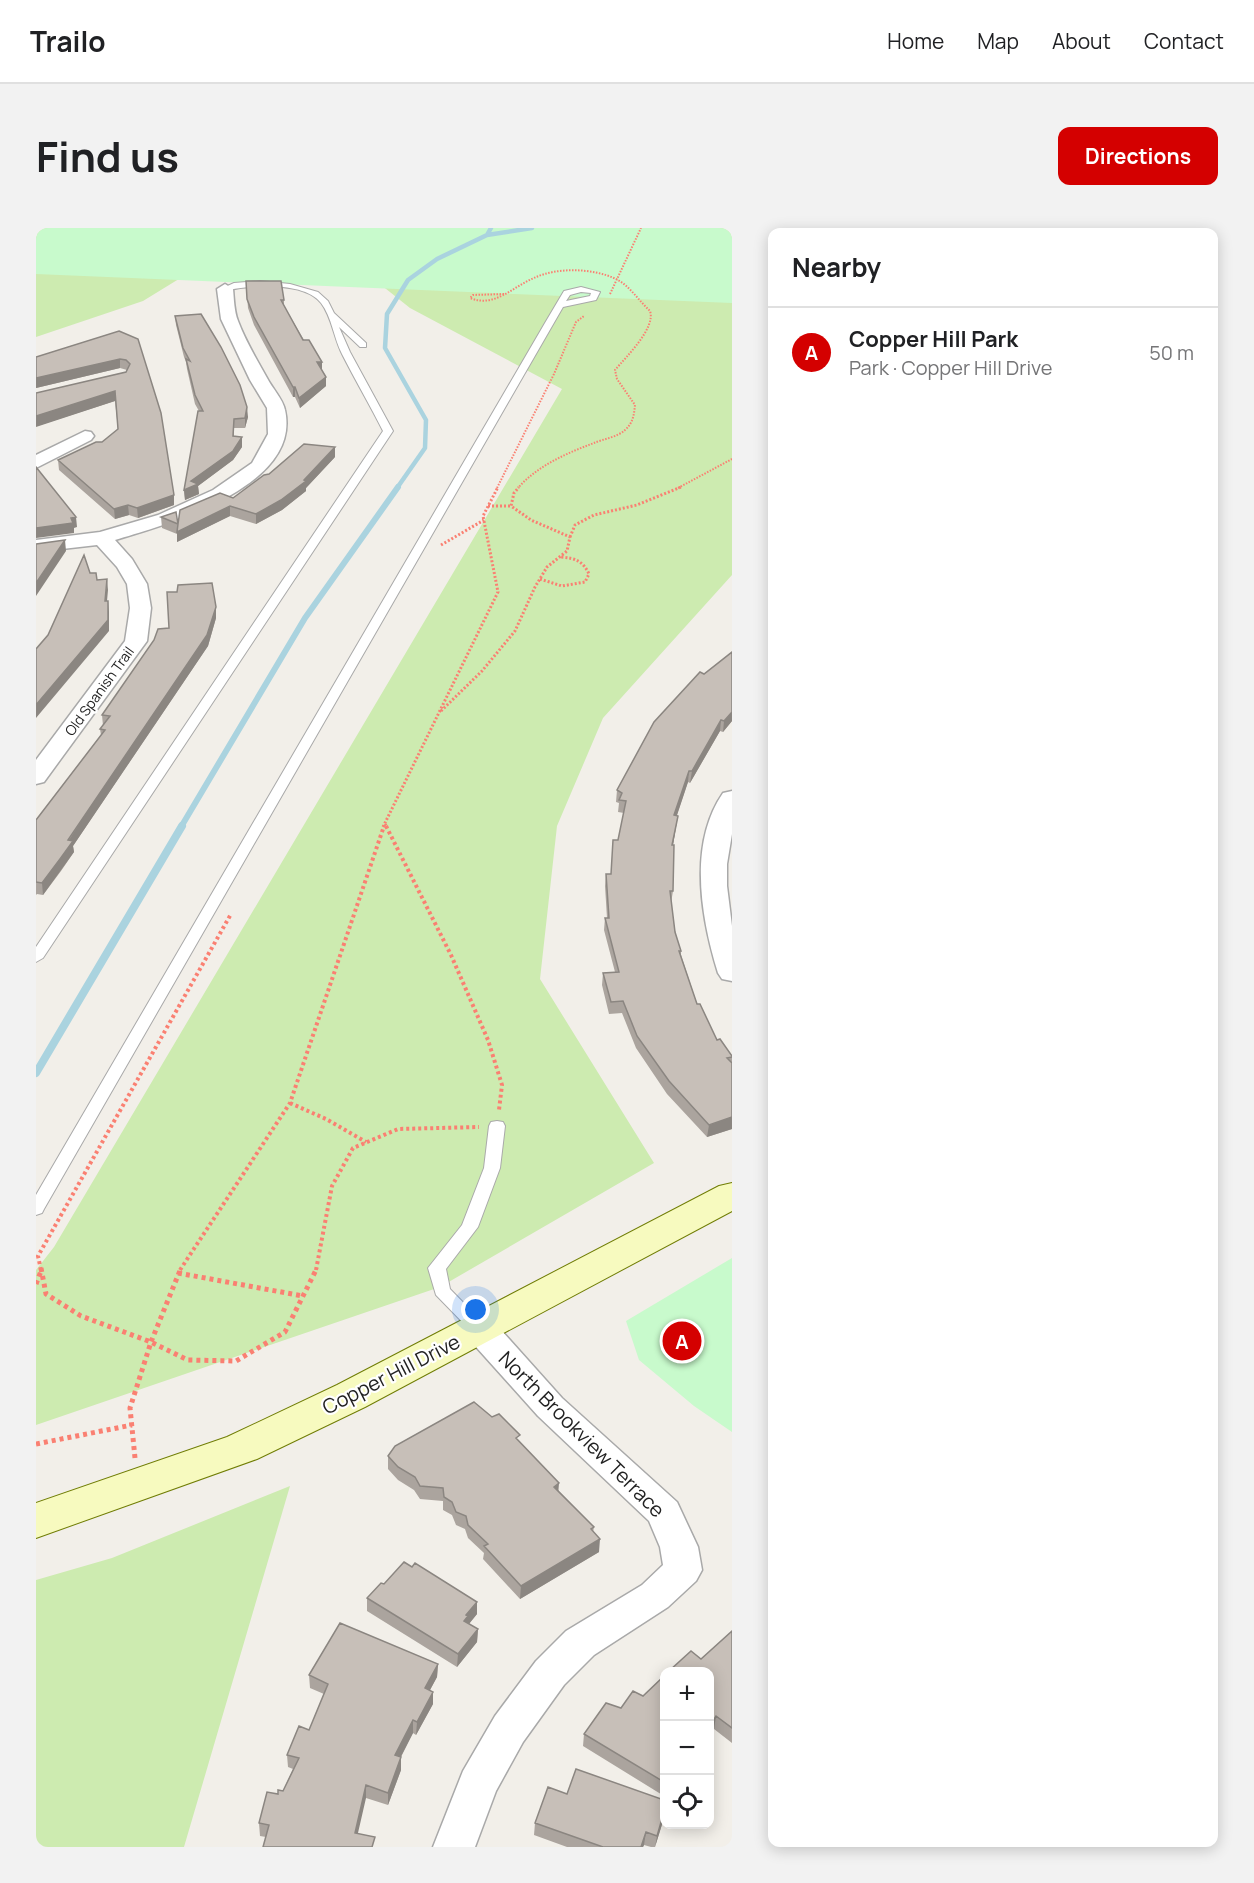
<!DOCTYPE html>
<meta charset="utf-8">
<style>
:root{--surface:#fff;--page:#f2f2f2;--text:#202124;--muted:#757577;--line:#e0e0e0;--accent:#d40000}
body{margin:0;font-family:Manrope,sans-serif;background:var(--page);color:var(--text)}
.controls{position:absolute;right:18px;bottom:18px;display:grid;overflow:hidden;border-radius:12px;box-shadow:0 3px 15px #0003}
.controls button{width:54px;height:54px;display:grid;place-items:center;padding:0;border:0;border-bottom:2px solid var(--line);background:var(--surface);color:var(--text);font:30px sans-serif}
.you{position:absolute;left:440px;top:1082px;width:21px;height:21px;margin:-15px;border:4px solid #fff;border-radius:50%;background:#1a73e8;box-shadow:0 0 0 9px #1a73e833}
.badge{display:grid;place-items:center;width:39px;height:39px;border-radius:50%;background:var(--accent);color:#fff;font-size:20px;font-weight:700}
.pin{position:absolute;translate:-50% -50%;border:3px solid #fff;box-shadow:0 2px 6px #0006}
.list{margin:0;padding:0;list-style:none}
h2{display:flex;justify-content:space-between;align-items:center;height:78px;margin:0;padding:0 24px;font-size:26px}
h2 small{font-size:20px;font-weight:400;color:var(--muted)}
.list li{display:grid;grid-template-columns:39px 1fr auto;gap:18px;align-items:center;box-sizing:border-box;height:90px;padding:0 24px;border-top:2px solid var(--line)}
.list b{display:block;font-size:22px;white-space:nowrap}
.list p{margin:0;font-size:20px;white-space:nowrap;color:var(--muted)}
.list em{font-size:20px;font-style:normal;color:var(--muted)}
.icon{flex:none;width:33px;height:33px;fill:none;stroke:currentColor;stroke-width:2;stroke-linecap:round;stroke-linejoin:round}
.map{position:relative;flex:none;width:696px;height:1619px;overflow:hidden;border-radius:12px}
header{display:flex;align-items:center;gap:36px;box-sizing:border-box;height:84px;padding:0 30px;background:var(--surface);border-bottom:2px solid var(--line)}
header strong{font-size:28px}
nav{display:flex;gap:33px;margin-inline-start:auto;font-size:21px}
.intro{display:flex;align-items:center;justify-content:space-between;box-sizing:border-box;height:144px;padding:0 36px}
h1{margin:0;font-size:42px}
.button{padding:15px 27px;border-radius:12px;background:var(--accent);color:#fff;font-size:21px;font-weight:700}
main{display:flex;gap:36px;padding:0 36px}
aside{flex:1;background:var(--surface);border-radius:12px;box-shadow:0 3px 15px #0003}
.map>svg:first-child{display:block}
.grass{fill:#cdebb0}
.park{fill:#c8facc}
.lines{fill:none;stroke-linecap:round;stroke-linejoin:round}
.stream-far2{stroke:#aad3df;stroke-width:4.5}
.stream-far1{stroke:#aad3df;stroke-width:6}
.stream{stroke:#aad3df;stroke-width:8}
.lane-casing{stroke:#a9a9a9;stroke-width:2}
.street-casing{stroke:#a9a9a9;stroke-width:3}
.secondary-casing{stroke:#707d05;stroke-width:2}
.path-far3{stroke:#fa8072;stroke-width:2;stroke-dasharray:1.5 1.5;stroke-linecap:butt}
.path-far2{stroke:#fa8072;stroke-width:3;stroke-dasharray:2 2;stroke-linecap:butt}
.path-far1{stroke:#fa8072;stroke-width:4;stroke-dasharray:3 3;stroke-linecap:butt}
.path{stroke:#fa8072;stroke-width:5;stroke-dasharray:4 4;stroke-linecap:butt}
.lane{fill:#fff;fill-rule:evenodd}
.street{fill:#fff;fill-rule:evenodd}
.secondary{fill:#f7fabf;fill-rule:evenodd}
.wall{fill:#aba49e}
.shaded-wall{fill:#8b8681}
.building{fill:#c7bfb8;stroke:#8b8681;stroke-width:1.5}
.labels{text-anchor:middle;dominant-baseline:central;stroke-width:4.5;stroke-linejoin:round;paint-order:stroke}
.far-street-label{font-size:14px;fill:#222;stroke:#fff}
.near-street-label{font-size:20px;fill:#222;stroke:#fff}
</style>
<header>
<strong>Trailo</strong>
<nav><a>Home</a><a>Map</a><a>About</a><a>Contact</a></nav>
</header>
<div class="intro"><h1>Find us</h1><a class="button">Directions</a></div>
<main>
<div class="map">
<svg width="696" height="1619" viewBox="0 0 696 1619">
<rect width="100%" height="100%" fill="#f2efe9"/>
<path class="grass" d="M0,0H696V347L567,490L521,598L504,751L618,935L404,1059L0,1197V1042L18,1019L526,161L374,80L320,37L151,46L107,73L0,109Z
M254,1258L148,1619H0V1352L76,1330Z"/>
<path class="park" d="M0,0H696V75L0,46Z
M696,1030V1204L658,1178L603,1132L590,1093Z"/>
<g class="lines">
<path class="stream-far2" d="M451,7L496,0
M361,260L389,220L390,192L349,120L351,86L372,52L401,31L451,7L455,0"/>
<path class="stream-far1" d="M145,599L269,390L362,259"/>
<path class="stream" d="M0,845L146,598"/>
<g class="lane-casing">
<path id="lane" d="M224,53L254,56L282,64L292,73L298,85L330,115V119H324L303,99L314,124L357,203L7,730L0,734V719L347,203C334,177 319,152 306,126C298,111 296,89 285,75C268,53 213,57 189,63L185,61L198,55Z
M545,59L564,64L560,72L527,79L8,981L6,985L0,987V967L509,95L528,63ZM545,64L555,65L554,68L530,73L534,67Z
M461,893L467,894L469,898L464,940L442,999L410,1041L414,1061L453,1101L450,1106L444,1108L438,1106L400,1067L392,1040L426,997L448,940L453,898L455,894Z"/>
</g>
<g class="street-casing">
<path id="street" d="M189,56L197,61C198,71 198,83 202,93C209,112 221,132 231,150C236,160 247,171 249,182C266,258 133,296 79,312L96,331L111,356L115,380L111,413L8,554L0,556V532L89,413L94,380L91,356L81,339L61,317L0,324V312L64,304L122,287L177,262L216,235L232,206L231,180L214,152L185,91L181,61Z
M49,203L55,204L58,208L55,212L0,240V227Z
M696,563V606L691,636V658L696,698V753L686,751L682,745C665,690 652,616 687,565Z
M444,1089L456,1092L526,1170L641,1274L662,1319L666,1342L660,1353L632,1379L558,1427L528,1457L487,1514L460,1563L439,1619H397L427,1543L459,1488L500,1433L530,1403L606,1357L627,1337L624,1319L613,1293L502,1188L432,1110L427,1101L432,1092Z"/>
</g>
<g class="secondary-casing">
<path id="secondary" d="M696,955V983L329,1179L221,1231L0,1310V1275L191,1209L301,1157L683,958Z"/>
</g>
<path class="path-far3" d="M468,66L437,67L434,70C459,80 476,59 498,50C521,39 557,40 580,51C593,57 603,73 614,83C620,100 590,129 579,142L581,151L599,177C598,187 597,195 589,202C582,209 567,211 558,215C531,225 501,238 482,260
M574,66L605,0
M461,260L518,146L540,94L548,88
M642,260L696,231"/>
<path class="path-far2" d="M452,278H475
M534,309L539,297L558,287L601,277L645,259
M405,317L448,292
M504,351L526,358L549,354L553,346C547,333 539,330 525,329
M405,483L446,443L479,403L499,359L511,339L531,323L534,309L495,292L475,278L478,265L483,259
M349,596L351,599
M347,599L462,364L447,288L462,259"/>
<path class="path-far1" d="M350,598L415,727L452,812L466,857L463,882
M254,875L290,891L330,914
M5,1042L2,1028L195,686
M144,1042L254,875L348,598
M280,1042L296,958L317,920L362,901L443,899"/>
<path class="path" d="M5,1040L10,1066L45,1088L115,1114L152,1132L200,1133L249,1104L281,1040
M142,1045L267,1068
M0,1056L5,1043
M0,1216L96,1197
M99,1230L94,1180L115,1114L145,1040"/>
<use href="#lane" class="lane"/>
<use href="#street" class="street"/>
<use href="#secondary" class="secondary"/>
</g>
<path class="wall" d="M210,53L248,72V78L290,149V158L264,180L259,169H257L218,97L212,80Z
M139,88L212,189L209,200H198V208L206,209V219L197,232L162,258L163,266L149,272L148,262L163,183L159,176L151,141L150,134L148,129L140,97Z
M83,103L138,267V277L102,290L93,287L79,291L23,242L22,232L66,214L82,201L79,173L1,198L0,165L90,144L91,142L84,140L0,160V129Z
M299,229L270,260V263L246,282L220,296L194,288L141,314V306L126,300L125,289L142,296L197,270L233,246Z
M180,379V390L172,418L37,618L38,624L25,643L7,667L1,666L0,667V592L65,507L64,501L67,498L66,487L133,400Z
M696,424V493L687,504L684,503L654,555L652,554L641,587L642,588L640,599L637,617V663L635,675L639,704L645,723V727L661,776L681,812L696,828V901L671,909L631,866L600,820L586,785L573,786L566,757L567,745L579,744L568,702L569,690H571L569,658L570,646H575L588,585L582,584L583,575L580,574L581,562L668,446Z
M483,1213L523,1263L558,1299L557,1304L563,1324L484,1371L447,1331L448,1325L432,1310L429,1301L420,1297L416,1287L407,1282V1273L384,1271L378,1262L362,1252L352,1241V1228Z
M348,1356L441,1386L433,1396L442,1401L441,1414L421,1439L331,1383V1370Z
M696,1403V1515L678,1501L665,1431Z
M402,1436L401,1449L394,1462L397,1476L380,1507L377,1505L365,1529V1542L352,1577L330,1570L230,1609L224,1608L223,1595L242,1566L247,1563L257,1541L252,1539L251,1527L273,1502L288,1466L274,1460L273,1447Z
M628,1448V1568L547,1518L548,1506L585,1480L607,1468Z
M531,1566L628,1572V1590L619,1619H615L608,1617L607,1619H531L498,1607L499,1595Z"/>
<path class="shaded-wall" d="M84,131V140L0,160V150Z
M281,134H286V143Z
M290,149V158L264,180L263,170Z
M257,159H259V169H257Z
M79,163V173L0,199V188Z
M211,179L212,189L209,200V190Z
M206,209V219L197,232L162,258L163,266L149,272L148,262L155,253Z
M299,219V229L270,260V263L246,282L220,296V286L268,252Z
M138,267V277L102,290L101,280Z
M92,277L93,287L79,291L78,281Z
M194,278V288L141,314V304Z
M40,289L41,299L38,300V305L0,310V300Z
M29,312L30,323L0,368V355Z
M71,351L72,362L70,384L69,373Z
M72,373L73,384V403L0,490V477Z
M180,379V390L172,418L37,618L38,624L7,667L6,655Z
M696,484V493L687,504L688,493Z
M685,492L684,503L654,555L656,543Z
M653,543L652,554L637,599L638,587Z
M642,588L640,599L635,629L636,617Z
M696,889V901L671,909L673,897Z
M523,1255L522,1268L518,1259Z
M564,1311L563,1324L484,1371L485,1358Z
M441,1374V1386L432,1397L428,1393L430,1387Z
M442,1401L441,1414L421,1439L422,1426Z
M402,1436L401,1449L388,1473L389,1460Z
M397,1464V1476L380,1507L381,1494Z
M680,1488L678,1501L674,1507V1498Z
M377,1492V1505L359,1540V1527Z
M365,1529V1542L352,1577V1565Z
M330,1557V1570L319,1618V1605Z
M628,1584V1590L619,1619L621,1608Z
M610,1604L608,1617L607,1619H605Z"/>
<path class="building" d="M210,53H245L248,72H245L267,112H273L286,134H281L290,149L263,170L259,159H257L218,89L211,71Z
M165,86L185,119L204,157L211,179L209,190L198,191L197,208L206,209L197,223L155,253L162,256L148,262L162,183H167L159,167L150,131L154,133L147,120L139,88Z
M83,103L102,111L125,185L138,267L101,280L92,277L78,281L22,232L60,214H66L82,201L79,163L0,188V165L90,144L94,136L90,132L84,131L0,150V129Z
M268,216L299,219L268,252L270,253L245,272L220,286L194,278L141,304L142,296L125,289L140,284L142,296L144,282L184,265L197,270L228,247L233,246Z
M0,239L40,289L35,290L37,295L0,300Z
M29,312L0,355V316Z
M48,327L54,345H60L61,352L71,351L69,373H72V392L0,477V421L12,407Z
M176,355L180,379L171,407L32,612L37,613L24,631L6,655L0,654V592L69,502L64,501L74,488L66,487L118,412L122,401L133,400L131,364H141L142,357Z
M696,424V484L688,493L685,492L656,543H653L638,587L642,588L636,617H638L637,663H634L639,704L645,723H643L661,776H664L681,812L684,811L696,828V829L691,830L696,835V889L673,897L633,853L601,808L587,773L575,774L567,745L583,744L569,690H573L570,646H575L577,612H582L590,573L583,572L586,565L581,562L618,494L664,444L668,446Z
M438,1174L456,1189L463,1186L484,1207L480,1210L523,1255L518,1259L558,1299L555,1301L564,1311L485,1358L448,1318L452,1316L432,1297L430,1288L420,1284L416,1274L408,1269L407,1260L384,1258L379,1249L362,1239L352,1228L359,1218Z
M368,1334L376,1339L379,1335L441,1374L430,1387L432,1388L428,1393L442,1401L422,1426L331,1370L345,1355L348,1356Z
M304,1395L402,1436L389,1460L397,1464L381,1494L377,1492L359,1527L365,1529L352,1565L330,1557L319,1605L339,1609L336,1619H227L233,1597L223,1595L231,1564L242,1566V1562L247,1563L263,1530L251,1527L263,1498L273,1502L292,1456L273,1447Z
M696,1403V1500L680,1488L674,1498V1443H633L655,1423L665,1431Z
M628,1448V1554L548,1506L570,1475L585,1480L597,1463L607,1468Z
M540,1541L628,1572V1584L621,1608L610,1604L605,1619H567L499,1595L512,1559L531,1566Z"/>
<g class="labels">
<g class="far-street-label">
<text transform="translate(63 463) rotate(-54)">Old Spanish Trail</text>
</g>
<g class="near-street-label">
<text transform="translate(355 1146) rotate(-27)">Copper Hill Drive</text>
<text transform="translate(546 1206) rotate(45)">North Brookview Terrace</text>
</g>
</g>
</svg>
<div class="controls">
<button>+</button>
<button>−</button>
<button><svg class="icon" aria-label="locate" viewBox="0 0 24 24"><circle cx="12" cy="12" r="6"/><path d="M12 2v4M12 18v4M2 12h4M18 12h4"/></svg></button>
</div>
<div class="you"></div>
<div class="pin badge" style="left:646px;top:1113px">A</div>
</div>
<aside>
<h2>Nearby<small></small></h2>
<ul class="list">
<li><span class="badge">A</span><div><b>Copper Hill Park</b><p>Park · Copper Hill Drive</p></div><em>50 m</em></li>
</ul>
</aside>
</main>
